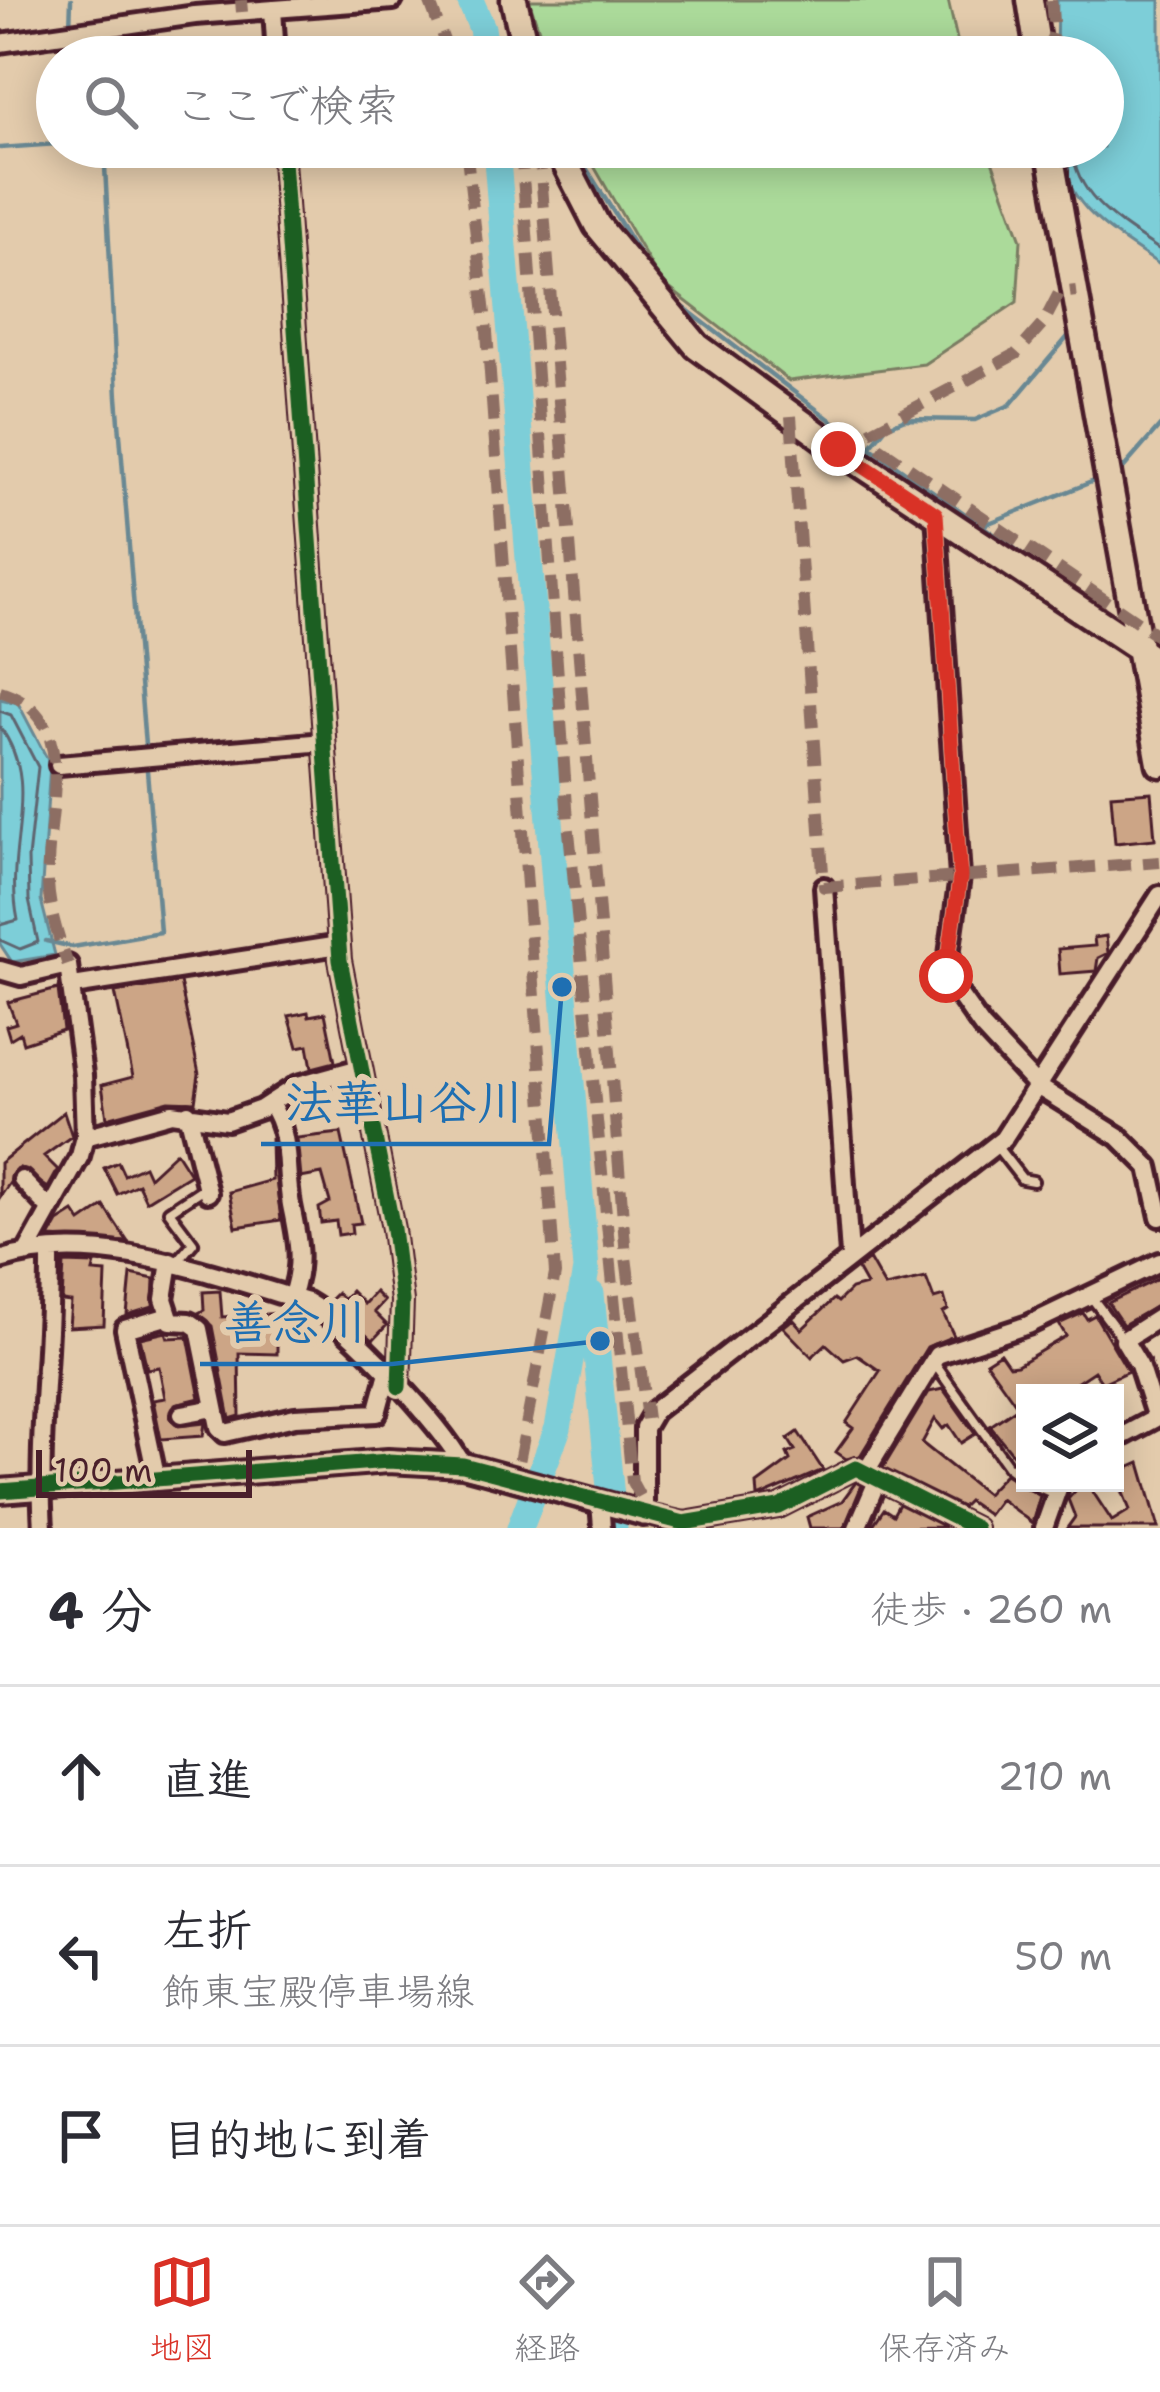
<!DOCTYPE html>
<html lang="ja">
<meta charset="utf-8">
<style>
:root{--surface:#fff;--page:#f7f7f7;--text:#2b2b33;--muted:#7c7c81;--line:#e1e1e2;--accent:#d93025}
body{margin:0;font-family:"Shantell Sans","Klee One",sans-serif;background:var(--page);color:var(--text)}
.controls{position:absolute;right:36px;bottom:36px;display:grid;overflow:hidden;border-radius:0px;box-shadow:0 6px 30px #0003}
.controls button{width:108px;height:108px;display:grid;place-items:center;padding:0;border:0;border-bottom:3px solid var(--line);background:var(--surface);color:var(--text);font:60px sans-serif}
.scale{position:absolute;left:36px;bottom:30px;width:216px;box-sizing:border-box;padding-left:12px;border:6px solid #4a1f2b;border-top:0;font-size:33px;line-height:42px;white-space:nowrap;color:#4a1f2b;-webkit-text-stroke:9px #e3cbac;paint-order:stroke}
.stop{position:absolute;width:36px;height:36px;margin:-27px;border:9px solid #d93025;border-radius:50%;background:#fff}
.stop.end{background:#d93025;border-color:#fff;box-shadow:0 3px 12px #0008}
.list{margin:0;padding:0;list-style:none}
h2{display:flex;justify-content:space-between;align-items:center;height:156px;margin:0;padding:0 48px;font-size:51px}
h2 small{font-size:39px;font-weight:400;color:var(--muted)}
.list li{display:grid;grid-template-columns:78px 1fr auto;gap:36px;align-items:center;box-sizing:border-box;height:180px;padding:0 48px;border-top:3px solid var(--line)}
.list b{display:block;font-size:45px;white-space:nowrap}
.list p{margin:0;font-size:39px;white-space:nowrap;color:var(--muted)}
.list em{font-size:39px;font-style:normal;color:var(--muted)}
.icon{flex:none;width:66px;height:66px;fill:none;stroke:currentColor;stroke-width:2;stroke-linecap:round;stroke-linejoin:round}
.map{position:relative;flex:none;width:1160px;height:1528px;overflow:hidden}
.search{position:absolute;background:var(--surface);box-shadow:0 6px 30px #0003;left:36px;right:36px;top:36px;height:132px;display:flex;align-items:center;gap:30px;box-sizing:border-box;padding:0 42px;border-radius:66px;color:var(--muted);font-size:45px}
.sheet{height:696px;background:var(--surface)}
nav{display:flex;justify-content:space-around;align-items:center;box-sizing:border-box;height:168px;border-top:3px solid var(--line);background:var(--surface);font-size:33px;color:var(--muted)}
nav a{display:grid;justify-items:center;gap:6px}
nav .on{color:var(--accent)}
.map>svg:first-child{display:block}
.green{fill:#abda9a;stroke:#7a7c62;stroke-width:3}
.water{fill:#7dced8;stroke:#698893;stroke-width:3}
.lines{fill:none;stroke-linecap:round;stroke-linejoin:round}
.shore{stroke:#5e6570;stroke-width:3}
.stream{stroke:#698893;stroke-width:4.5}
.river{stroke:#7dced8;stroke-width:27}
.building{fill:#cca586;stroke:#4a1f2b;stroke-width:3}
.service-casing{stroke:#4a1f2b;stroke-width:16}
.minor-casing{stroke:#4a1f2b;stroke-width:26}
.tertiary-casing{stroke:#4a1f2b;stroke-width:30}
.secondary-casing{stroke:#4a1f2b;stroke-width:33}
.service{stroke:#e3cbac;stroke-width:8}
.minor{stroke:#e3cbac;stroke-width:16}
.tertiary{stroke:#e3cbac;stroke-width:21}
.secondary{stroke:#e3cbac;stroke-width:24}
.quiet{stroke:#8d6e63;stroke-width:12;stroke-dasharray:24 12;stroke-linecap:butt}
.cycleway-casing{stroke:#e3cbac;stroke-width:22}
.cycleway{stroke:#1b5e20;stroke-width:15}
.route{stroke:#d93025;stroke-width:15}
.leader{fill:none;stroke:#1f6fb2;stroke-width:4.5}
.callout-dot{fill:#1f6fb2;stroke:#e3cbac;stroke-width:4.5}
.callout-label{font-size:48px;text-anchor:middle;font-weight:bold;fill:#1f6fb2;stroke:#e3cbac;stroke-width:12;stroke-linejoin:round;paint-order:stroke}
</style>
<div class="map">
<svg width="1160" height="1528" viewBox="0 0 1160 1528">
<rect width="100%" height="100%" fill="#e3cbac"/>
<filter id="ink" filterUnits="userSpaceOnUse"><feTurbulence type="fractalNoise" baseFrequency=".00833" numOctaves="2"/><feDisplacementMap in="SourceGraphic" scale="24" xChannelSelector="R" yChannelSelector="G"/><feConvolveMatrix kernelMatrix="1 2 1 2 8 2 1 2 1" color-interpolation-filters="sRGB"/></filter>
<g filter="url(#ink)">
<path class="green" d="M529,0H948L961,57H548Z
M583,147H987L1021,240L1017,302L924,364L789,381L660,281Z"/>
<path class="water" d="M1057,0H1160V265C1115,234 1063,207 1060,147H1103V57H1056Z
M0,699L18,703L50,764L41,900L55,955L12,962L0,944Z"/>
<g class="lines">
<path class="shore" d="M1072,147C1076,199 1120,223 1160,250
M0,711L11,715L38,767L28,858L29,900L38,942L20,949L0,940
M0,727C44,787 3,848 18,920L0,925"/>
<path class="stream" d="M70,28L71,0
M482,28L500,57
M69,39L71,57
M573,147L651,272
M0,148L57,144
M673,299L828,418L1101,609
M870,447L886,427L905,419L975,420L1010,405L1071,333
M1119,473L1160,426
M984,525L1099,479
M46,941L73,947L160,932L117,397L104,147"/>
<path class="river" d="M470,0L482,28L486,57
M496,147L586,1270L558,1428L520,1528
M591,1294L614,1528"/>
</g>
<path class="building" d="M1151,792L1155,839L1115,843L1111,795Z
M1106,936L1108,953L1098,958L1096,971L1060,974L1058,949L1095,946L1094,938Z
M180,982L199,1074L195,1102L169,1101L107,1118L102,1085L133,1077L115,992Z
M58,989L63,1030L23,1043L20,1033L10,1039L6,1026L16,1023L8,1002Z
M308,1012L309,1016L325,1013L335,1062L312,1068L308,1045L298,1047L289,1016Z
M64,1112L72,1136L44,1156L58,1170L48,1188L20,1168L0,1197V1163Z
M341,1133L361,1223L351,1224L352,1233L338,1235L336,1221L321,1223L319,1208L330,1202L322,1174L301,1178L297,1138Z
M271,1138L281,1220L236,1227L229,1192L272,1180Z
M176,1152L190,1174L146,1201L138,1184L117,1194L104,1168L118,1162L124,1175L144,1166L149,1177Z
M104,1206L128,1242L49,1238L58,1222L74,1212L81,1222Z
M869,1259L885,1287L926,1278L934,1299L944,1296L948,1310L943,1313L954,1336L927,1347L860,1456L846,1459L836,1452L853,1428L846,1423L880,1371L857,1355L844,1360L826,1344L812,1357L783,1327L793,1319L802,1329L834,1299L838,1302L851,1289L866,1285L857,1269Z
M64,1263L95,1264L93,1272L106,1273L104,1325L69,1327L71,1302L62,1301Z
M131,1274L154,1279L153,1307L127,1315Z
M1160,1278V1304L1123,1325L1108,1303Z
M220,1291L222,1317L296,1312L310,1319L309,1333L277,1331V1354L239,1353L240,1416L230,1419L212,1326L198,1313L204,1310L203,1292Z
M351,1291L364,1304L375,1292L384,1301L374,1312L387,1325L373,1340L329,1301L337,1293L344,1299Z
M1083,1313L1087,1319L1095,1315L1128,1371L1102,1383L1094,1371L1061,1393H1025V1469L990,1426L1018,1407L986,1362L1000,1353L1009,1366L1017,1365L1066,1336L1059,1324Z
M166,1332L168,1338L188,1337L200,1398L175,1404L170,1417L179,1426L205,1423L203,1436L161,1439L153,1400L165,1398L159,1367L147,1369L140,1338Z
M943,1389L975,1434L961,1443L949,1425L943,1429L935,1419L922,1443L986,1494L1005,1474L1040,1496L1032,1523L1000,1499L988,1515L968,1501L962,1507L883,1468L929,1392Z
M798,1432L823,1470L758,1498L757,1484L790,1460L787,1453L795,1450L788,1439Z
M1140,1463L1159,1528H1067L1075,1517L1068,1499L1077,1489L1074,1483H1087L1112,1521L1130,1510L1115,1474Z
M856,1482L862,1485L844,1528H810L807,1517L842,1501Z
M899,1504L945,1527L871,1528L884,1509L893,1515Z"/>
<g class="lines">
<g class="service-casing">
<path id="service" d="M997,1147L1022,1179L1033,1181
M177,1262L193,1243L169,1211L205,1187
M1089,1294L1123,1339
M934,1363L1008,1466L1025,1479
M1030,1483L1055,1494"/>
</g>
<g class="minor-casing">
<path id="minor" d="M273,9L276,57
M0,43L195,15L393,0
M282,147L340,960L393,1229L402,1301L399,1387
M936,514L960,877L946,976L982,1027L1037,1086L1119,1137L1149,1167L1160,1217
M59,765L324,742
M824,887L850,1255
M0,970L21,976L68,965L83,1075L85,1137L80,1156L28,1250
M73,986L339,945
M270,1103C292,1137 284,1167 291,1205C298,1241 304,1261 291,1298
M188,1113L208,1193
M85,1137L172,1113L227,1121L261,1109L298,1085L360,1068
M22,1180L50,1209
M0,1260C94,1228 216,1276 307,1302C349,1326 440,1423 463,1465
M170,1262L164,1299L171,1321L189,1322L199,1329L219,1427L225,1433L295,1417L377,1413L387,1376
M182,1414L215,1408
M1115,1440L1156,1418L1139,1365L1124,1340L1160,1317
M865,1473L937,1355L1028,1325L1160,1262
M157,1480L125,1329L169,1316
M600,1502L602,1528
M43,1528C37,1436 51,1346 50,1254
M857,1528L878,1479
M975,1528L856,1468L779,1507L684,1523L644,1514V1428L654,1411L1003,1139L1160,895
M1044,1528L1060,1483"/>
</g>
<g class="tertiary-casing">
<path id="tertiary" d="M1140,649L1160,662
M0,1491L388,1461L463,1465L644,1514"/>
</g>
<g class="secondary-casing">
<path id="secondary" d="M514,0L527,57
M1030,0L1039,57
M557,147L597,225L697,346L838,449L1140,649
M1049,147L1160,764"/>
</g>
<use href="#service" class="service"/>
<use href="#minor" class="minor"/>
<use href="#tertiary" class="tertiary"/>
<use href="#secondary" class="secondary"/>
<path class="quiet" d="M241,0L242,12
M429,0L450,57
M1046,57L1054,32L1051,0
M466,147L487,332L555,1274L516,1478
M521,147L568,821L632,1482L644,1504
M539,147L626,1257L647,1419
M791,416L824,887L1160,862
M879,447L1160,637
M838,449L1016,354L1043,324L1059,293L1076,291
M0,691C79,715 50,804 48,864C46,901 56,931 68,965"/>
<g class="cycleway-casing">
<path id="cycleway" d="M282,147L340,960L393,1229L402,1301L399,1387
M0,1491L388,1461L463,1465L684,1523L779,1507L856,1468L975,1528"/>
</g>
<use href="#cycleway" class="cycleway"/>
</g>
</g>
<g class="lines" filter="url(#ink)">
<path class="route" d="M838,449L936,514L960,877L946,976"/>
</g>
<path class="leader" d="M562 987L549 1144H261M600 1341L392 1364H200"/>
<g class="callout-dot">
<circle cx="562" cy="987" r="12"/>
<circle cx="600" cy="1341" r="12"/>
</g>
<g class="callout-label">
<text x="405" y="1119">法華山谷川</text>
<text x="296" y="1339">善念川</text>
</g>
</svg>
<div class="controls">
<button><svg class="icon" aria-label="layers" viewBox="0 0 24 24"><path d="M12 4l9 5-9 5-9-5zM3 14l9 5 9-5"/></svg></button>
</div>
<div class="scale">100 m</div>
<div class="stop" style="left:946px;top:976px"></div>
<div class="stop end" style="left:838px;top:449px"></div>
<div class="search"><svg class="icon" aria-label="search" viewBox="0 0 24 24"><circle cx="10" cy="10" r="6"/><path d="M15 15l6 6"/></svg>ここで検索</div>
</div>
<section class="sheet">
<h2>4 分<small>徒歩 · 260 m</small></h2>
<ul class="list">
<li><svg class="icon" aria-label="ahead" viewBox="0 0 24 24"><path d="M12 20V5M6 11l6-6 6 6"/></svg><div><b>直進</b></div><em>210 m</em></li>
<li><svg class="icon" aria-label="left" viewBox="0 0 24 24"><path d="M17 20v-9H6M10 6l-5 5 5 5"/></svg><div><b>左折</b><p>飾東宝殿停車場線</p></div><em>50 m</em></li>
<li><svg class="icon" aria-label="arrive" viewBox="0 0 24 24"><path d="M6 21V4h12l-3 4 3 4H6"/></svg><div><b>目的地に到着</b></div></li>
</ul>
</section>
<nav>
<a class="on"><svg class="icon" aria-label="map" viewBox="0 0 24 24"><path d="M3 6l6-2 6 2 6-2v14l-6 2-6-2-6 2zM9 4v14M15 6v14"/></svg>地図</a>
<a><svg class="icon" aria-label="directions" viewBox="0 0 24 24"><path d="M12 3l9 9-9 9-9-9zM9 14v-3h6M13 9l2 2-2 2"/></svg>経路</a>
<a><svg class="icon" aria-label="saved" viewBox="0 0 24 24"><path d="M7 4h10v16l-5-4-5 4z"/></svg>保存済み</a>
</nav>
